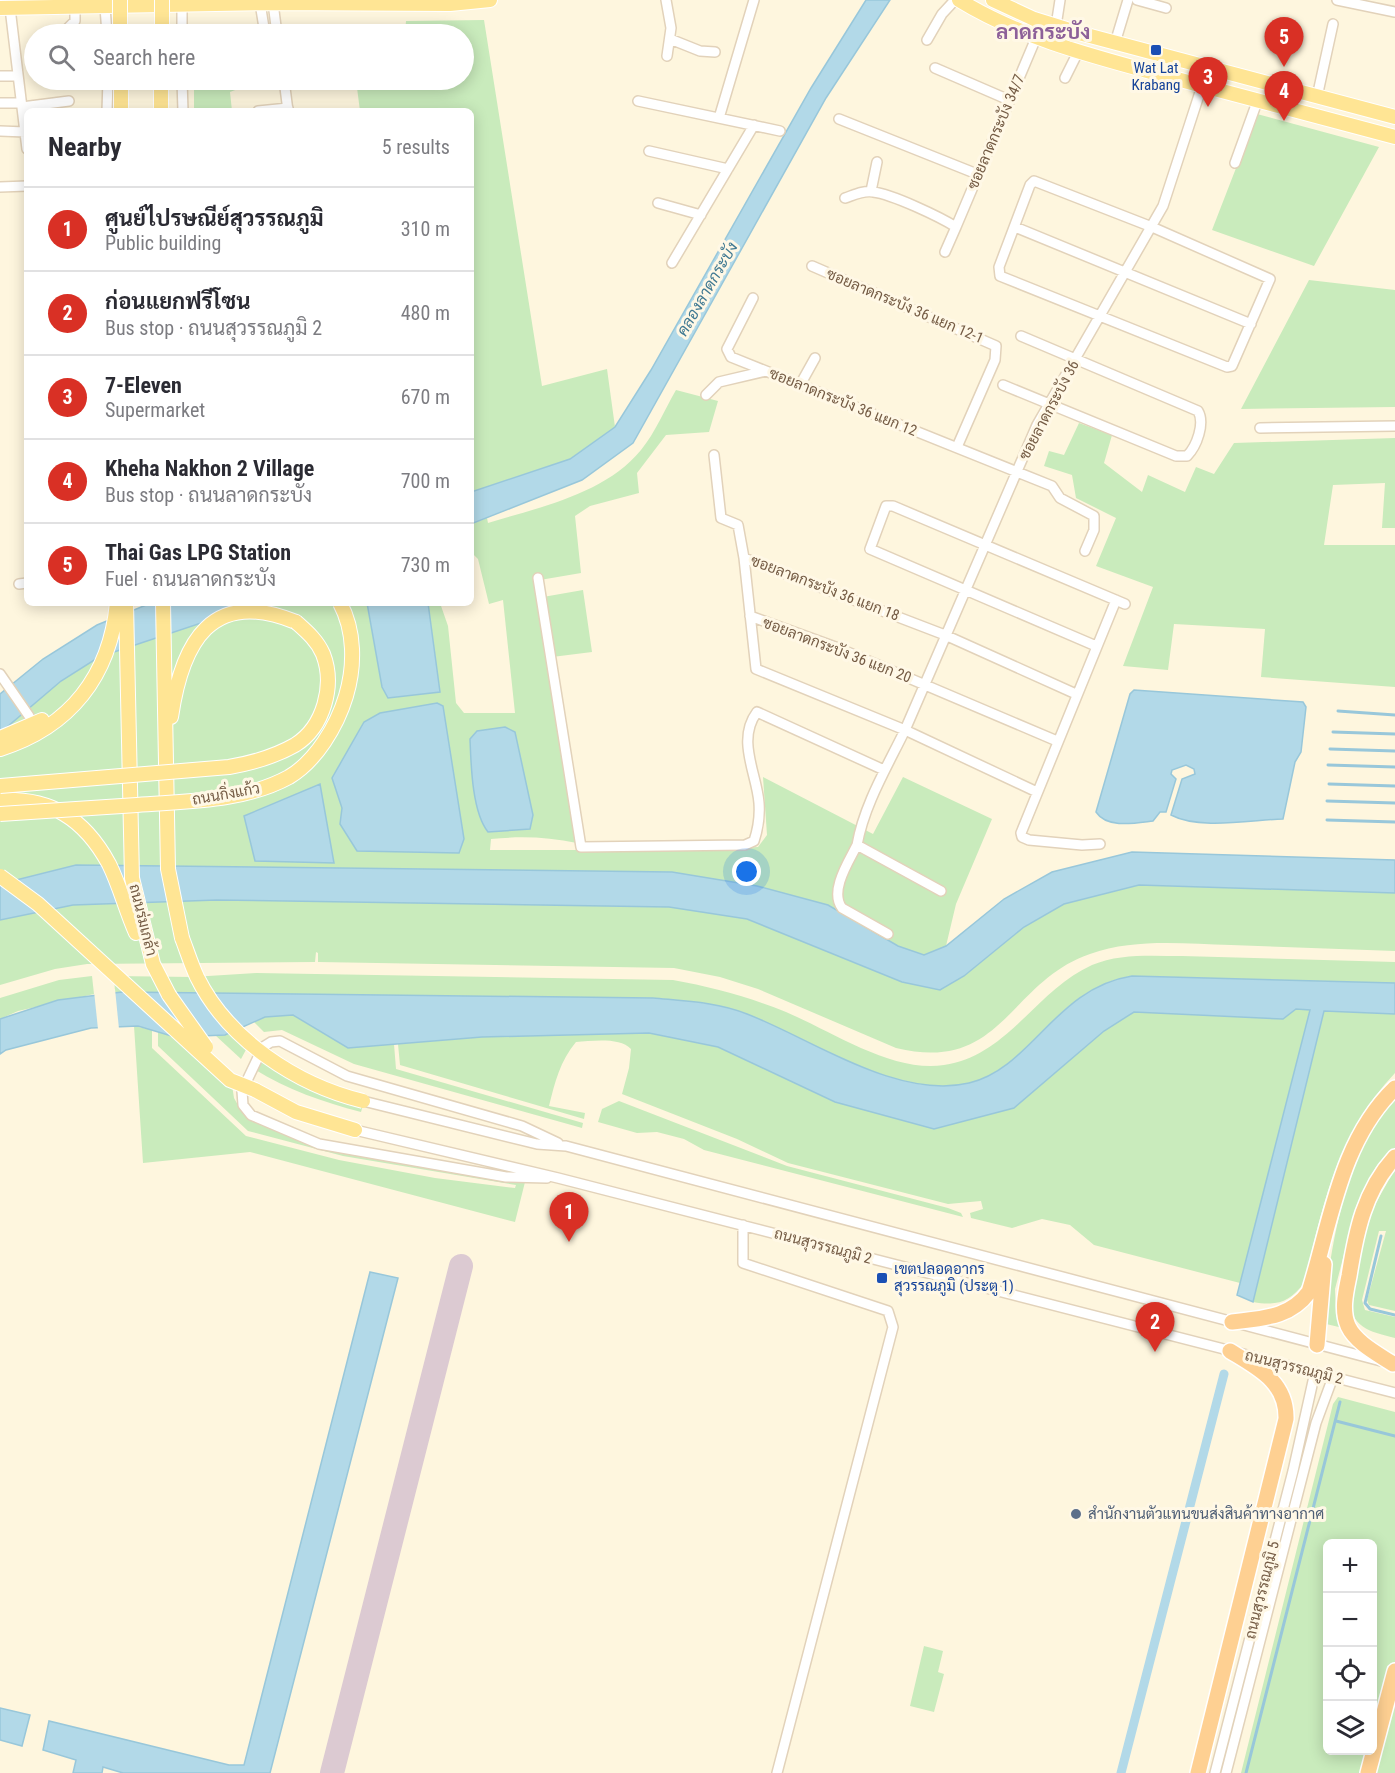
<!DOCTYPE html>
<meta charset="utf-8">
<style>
:root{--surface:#fff;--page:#f2f2f3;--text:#2b2b33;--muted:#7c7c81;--line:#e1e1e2;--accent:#d93025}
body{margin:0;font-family:"Roboto Condensed",Sarabun,sans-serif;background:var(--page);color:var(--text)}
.controls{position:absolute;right:18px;bottom:18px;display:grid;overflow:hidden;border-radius:9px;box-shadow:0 3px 15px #0003}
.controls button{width:54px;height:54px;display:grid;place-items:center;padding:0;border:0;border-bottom:2px solid var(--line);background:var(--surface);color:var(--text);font:30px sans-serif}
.you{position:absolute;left:747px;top:872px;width:21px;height:21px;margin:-15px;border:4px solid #fff;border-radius:50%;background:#1a73e8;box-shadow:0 0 0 9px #1a73e833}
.badge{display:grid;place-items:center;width:39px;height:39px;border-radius:50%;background:var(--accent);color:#fff;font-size:20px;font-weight:700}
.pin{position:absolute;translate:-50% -50px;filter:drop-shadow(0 2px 3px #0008)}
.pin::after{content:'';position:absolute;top:32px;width:21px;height:18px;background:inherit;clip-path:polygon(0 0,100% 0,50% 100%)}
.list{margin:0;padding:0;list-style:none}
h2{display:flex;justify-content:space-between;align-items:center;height:78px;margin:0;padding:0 24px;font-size:26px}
h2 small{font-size:20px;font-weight:400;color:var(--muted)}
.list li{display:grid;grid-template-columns:39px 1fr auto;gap:18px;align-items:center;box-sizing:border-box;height:84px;padding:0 24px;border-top:2px solid var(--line)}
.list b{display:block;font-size:22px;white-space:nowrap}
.list p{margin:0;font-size:20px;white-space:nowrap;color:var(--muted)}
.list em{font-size:20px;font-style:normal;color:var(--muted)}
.icon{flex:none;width:33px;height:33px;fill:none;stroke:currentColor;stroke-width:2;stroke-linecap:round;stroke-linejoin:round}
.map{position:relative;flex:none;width:1395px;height:1773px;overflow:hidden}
.search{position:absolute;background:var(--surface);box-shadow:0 3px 15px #0003;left:24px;top:24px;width:450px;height:66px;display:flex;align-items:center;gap:15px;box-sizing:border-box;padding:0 21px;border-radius:33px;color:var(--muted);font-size:22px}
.panel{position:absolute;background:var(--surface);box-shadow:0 3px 15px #0003;left:24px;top:108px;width:450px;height:498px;border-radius:9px}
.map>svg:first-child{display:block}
.green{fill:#c9ebbc;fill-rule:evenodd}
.water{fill:#b2d9e8;stroke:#98c7da;stroke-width:1.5}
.pier{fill:#fef6de}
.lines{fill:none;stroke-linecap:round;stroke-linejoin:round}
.stream{stroke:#98c7da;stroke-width:3}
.canal{stroke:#b2d9e8;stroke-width:9}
.taxiway{stroke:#dccad2;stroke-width:24}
.minor-casing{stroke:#e2d2ba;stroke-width:12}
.primary-casing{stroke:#fff;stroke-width:16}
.trunk-casing{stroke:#fff;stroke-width:18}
.minor{stroke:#fff;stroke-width:9}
.primary{stroke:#ffe594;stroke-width:14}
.trunk{stroke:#fed092;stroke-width:15}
.primary-bridge-casing{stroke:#fff;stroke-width:16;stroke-linecap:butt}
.primary-bridge{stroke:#ffe594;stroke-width:14}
.transit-dot{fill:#1a4fb4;stroke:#fff8e6;stroke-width:2}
.service-dot{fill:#5c6f8a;stroke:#fff8e6;stroke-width:2}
.labels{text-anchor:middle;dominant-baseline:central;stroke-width:6;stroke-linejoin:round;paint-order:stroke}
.transit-label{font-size:15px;fill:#164399;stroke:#fff8e6}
.street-label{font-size:15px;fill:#755c45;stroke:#fff8e6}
.service-label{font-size:15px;fill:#4e5e75;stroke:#fff8e6;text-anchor:start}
.water-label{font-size:16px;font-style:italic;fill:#407992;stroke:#fff8e6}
.district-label{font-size:21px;font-weight:bold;fill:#8d6099;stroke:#fff8e6}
</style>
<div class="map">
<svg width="1395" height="1773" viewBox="0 0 1395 1773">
<rect width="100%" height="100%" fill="#fef6de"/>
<path class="green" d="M484,20L542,386L607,369L615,427L570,459L471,492V111H360L356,80H464V34H405L406,21Z
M248,24L249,34H193V26Z
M194,80H252L253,83L230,92L232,111H194Z
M1257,114L1379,147L1314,266L1212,230Z
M1309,280L1395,290V407L1241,409Z
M676,390L718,401L709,432L666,435L637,473L639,493L590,506L575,516L581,573L540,580L543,597L583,590L592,652L552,657L577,843C548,837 521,836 491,839L490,850H705L758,847L767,835L763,777L873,834L903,777L992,819L956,904L946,946L924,955L898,946L828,905L672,872L76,865L0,884V733L61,681L99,657L261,603H367L382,687L388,698L440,692L428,603H440L448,626L456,703L464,713H515L503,600L489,604L478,559L471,552V524L487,518L488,523C540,507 605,494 641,450C655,433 665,409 676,390ZM364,722L340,824L355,741Z
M1079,423L1112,435L1104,463L1142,492L1148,475L1185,492L1196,467L1214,474L1234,443L1395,438V528H1382L1385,483L1333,485L1324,545H1395V687L1261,677L1265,629L1174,624L1168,670L1123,666L1153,587L1096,566L1116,518L1076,498L1072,475L1044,466L1049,451L1064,455Z
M1139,885L1395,893V951C1340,949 1285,947 1231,945C1184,944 1135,938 1090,954C1008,982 1003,1074 896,1048L758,989L720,977L674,968L318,962V953L316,952L315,962L87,964L55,969L0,985V920L73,905L217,900L669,907L747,919L902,982L964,976L1024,927L1064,904Z
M1182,956L1395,962V983L1132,976C1055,988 1032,1068 969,1083C897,1100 812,1039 747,1014C717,1002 684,1001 653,998L115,992L114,976L192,977L256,973L673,980C712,987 749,997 786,1012C833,1032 893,1073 944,1065C1008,1056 1036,990 1092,965C1120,953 1153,956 1182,956Z
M92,976L94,994L18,1011L0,1019V998L59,980Z
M1296,1009L1310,1010L1240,1283L1094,1245L1070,1225L1042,1219L1012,1228L971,1218L970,1213L983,1209L981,1201L948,1204L788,1163L737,1139L622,1094L629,1068L631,1049C620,1037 592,1041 576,1042C560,1061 555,1082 549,1106L585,1113L584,1119L400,1065L398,1044L482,1037L649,1033L718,1047L835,1102L1014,1108L1104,1031L1134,1012L1283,1019Z
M1324,1011L1395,1014V1073C1336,1135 1324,1203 1304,1283C1289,1303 1276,1306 1253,1302Z
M293,1015L348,1048L394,1044L396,1069L583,1123L582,1128L354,1064L282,1030L264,1032L254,1022L265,1017Z
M134,1026L152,1030V1048L246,1136L339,1160L435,1178L515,1188L516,1185L343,1156L248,1131L158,1046V1032L175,1037L232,1085L234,1098L239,1107L250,1117L297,1139L525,1182L515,1222L250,1152L143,1163Z
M233,1031L248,1046L241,1059L215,1035Z
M260,1056L363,1105L361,1112C323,1102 288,1090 254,1069Z
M1395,1096V1148L1376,1167L1357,1204L1335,1289L1336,1316L1343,1328L1322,1323C1332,1242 1342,1162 1395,1096Z
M619,1101L787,1166L948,1208L961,1213L963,1217L704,1150L684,1139L657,1132L637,1133L598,1122L602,1109Z
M1395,1169V1311L1369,1305L1367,1300L1386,1231H1379L1362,1300L1365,1310L1395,1317V1338C1368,1331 1352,1328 1348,1297L1373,1208Z
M1338,1397L1395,1412V1773H1241L1333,1404ZM1328,1544H1372V1750H1328Z
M924,1646L943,1651L938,1672L944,1674L934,1712L910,1706Z"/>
<path class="water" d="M866,0H890L826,98L633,443L582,480L471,524V492L570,459L615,427L651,370L811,88Z
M151,603H261L99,657L61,681L0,733V694L43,659L97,625Z
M367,603H428L440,692L388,698L382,687Z
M1134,690L1303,702L1306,707L1301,752L1295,762L1283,819C1251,820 1199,830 1171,815L1182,779L1195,774L1194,769L1186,765L1172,770L1171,774L1176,779L1166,812H1160L1153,821C1136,823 1107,829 1096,812L1130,694Z
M437,703L443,706L464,839L459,853L357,851L340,824L342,808L332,778L364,722L380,713Z
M505,727L515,732L533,815L530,829L488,832C472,812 471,765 470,739L477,731Z
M320,784L334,863L255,861L244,816Z
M1132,852L1395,860V893L1139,885L1064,904L1024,927L964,976L940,990L902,982L747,919L669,907L217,900L73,905L0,920V884L76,865L672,872L757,886L828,905L898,946L924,955L946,946L1004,899L1052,872Z
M1132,976L1395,983V1014L1324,1011L1253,1302L1237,1295L1310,1010L1296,1009L1283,1019L1134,1012L1104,1031L1014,1108L934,1129L835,1102L718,1047L649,1033L482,1037L348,1048L293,1015L265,1017L225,1035L175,1037L138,1026L91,1028L6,1050L0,1054V1019L58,1000L122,992L653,998C684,1001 717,1002 747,1014C812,1039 897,1100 969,1083C1032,1068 1055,988 1132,976Z
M370,1272L398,1278L270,1773H123L103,1767L102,1773H73L76,1760L43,1750L49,1721L229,1765H244Z
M0,1708L30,1715L22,1746L0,1740Z"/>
<path class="pier" d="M115,989L119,1029H98L94,991Z"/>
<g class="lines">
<path class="stream" d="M1338,711L1395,715
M1333,732L1395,734
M1330,749L1395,751
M1328,765L1395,767
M1329,784L1395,786
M1327,801L1395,803
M1327,820L1395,822
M1381,1236L1365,1303L1370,1309L1395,1315
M1336,1421L1395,1436
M1246,1773L1340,1402"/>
<path class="canal" d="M1121,1773L1224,1374"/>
<path class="taxiway" d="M332,1773L461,1266"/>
<g class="minor-casing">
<path id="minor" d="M666,0L671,28L667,56
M1137,0L1166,8
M1337,0L1395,12
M260,3L265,34
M273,3L277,34
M105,7L107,34
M10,8L27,149
M1056,26L1060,0
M67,34L68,28L75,21V8
M182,34V4
M670,39L700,51L715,52
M927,40L942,14L955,0
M1115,43L1128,0
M935,68L1009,100
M0,76H18
M1065,78L1078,52
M182,80L183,111
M284,80L288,111
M237,83L239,80
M1317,97L1333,24
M638,101L780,131
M0,103H21
M22,107L69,101
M107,111L108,80
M258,111L288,108
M719,118L754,0
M839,119L977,174
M0,131L25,132
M649,151L728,169
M1235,163L1257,102
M1034,181L1152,227L1270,279L1232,366L1227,367L1000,276L999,267L1030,185Z
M0,187L27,186
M871,191L877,162
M845,198C854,195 864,190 873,192C892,194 940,217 956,227L1036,38
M658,203L701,215
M1015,227L1251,324
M945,252L956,227
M672,263L754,125
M812,266L996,346L995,360L957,447
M753,298L727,349L731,357L1052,486L1060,498L1094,516V530L1085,551
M800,385L815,358
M1003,385L1176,456H1187C1197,446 1205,423 1198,411L1021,336
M706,395L719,382L766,371
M1260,428L1395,426
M714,455L721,518L738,525L744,558L945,635L1076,694
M744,558L756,669L905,730L1037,792
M538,578L581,847L745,845L754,841C758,829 760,816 759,803C757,774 736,740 757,712L884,770
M19,584L27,583
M750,616L838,648L1057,741
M1096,646L870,549L886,506H893L1125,604
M0,674L29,716
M1100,844L1082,845L1029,840L1022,837L1021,833L1116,600
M857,845C849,861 829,891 842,908L888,934
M941,891L857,845C864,805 887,767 905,730L1037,425L1163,206L1202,86
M363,1101L537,1144L566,1146L1381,1361
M355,1130L558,1178L1395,1393
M547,1178L506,1177L319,1144L251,1115L243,1105L242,1091L263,1047L271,1042L280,1041L347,1076L522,1126L558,1143
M743,1225V1263L888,1311L893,1327L777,1773
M1215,1773L1293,1471L1315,1372
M1226,1773L1316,1423L1333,1377"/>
</g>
<g class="primary-casing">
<path id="primary" d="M959,0C1024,40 1100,58 1173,78C1247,98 1321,118 1395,137
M993,0L1034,19L1079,33L1395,117
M0,8L273,3L450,4L490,0
M121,80V111
M161,111V80
M126,603L132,878L153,964L169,995
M163,603L168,869L182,938
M171,717C182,643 211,587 296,622
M0,738L42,720
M0,749C70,727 110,676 117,603
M0,800C51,798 84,818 109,864C120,886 126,911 136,933
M255,1090L296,1112L355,1130"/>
</g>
<g class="trunk-casing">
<path id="trunk" d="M1232,1322C1263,1318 1290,1318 1309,1292C1331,1222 1340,1141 1395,1088
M1317,1345L1324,1264
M1393,1364C1378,1354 1356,1343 1348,1326C1341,1310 1346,1291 1349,1276C1356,1232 1364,1191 1395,1157
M1198,1773L1286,1419C1287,1382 1258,1368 1230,1351
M1368,1773L1395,1671"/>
</g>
<use href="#minor" class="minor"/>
<use href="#primary" class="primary"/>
<use href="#trunk" class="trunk"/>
<g class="primary-bridge-casing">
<path id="primary-bridge" d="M120,0V34
M162,34V0
M0,786L229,767C252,763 274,757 295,745C324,727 335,685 323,654C317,640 306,631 296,622
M0,814C46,811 91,808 137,805C188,801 243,802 289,777C316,761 337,726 346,696C355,666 355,631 340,603
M0,876L38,904L230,1080L255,1090
M182,938C187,951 191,964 197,977C228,1040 297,1085 363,1101
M169,995L206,1047"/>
</g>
<use href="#primary-bridge" class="primary-bridge"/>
</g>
<g class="transit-dot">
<rect x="1150" y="44" width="12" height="12" rx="3"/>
<rect x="876" y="1272" width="12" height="12" rx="3"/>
</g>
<circle class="service-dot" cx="1076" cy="1514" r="6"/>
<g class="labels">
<g class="transit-label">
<text x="1156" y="68">Wat Lat<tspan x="1156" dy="17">Krabang</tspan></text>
<text x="894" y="1269" text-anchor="start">เขตปลอดอากร<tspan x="894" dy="17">สุวรรณภูมิ (ประตู 1)</tspan></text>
</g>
<g class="street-label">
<text transform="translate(996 132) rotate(-67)">ซอยลาดกระบัง 34/7</text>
<text transform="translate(905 306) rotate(23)">ซอยลาดกระบัง 36 แยก 12-1</text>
<text transform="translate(843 402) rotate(22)">ซอยลาดกระบัง 36 แยก 12</text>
<text transform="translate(1049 410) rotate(-62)">ซอยลาดกระบัง 36</text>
<text transform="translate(825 588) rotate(21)">ซอยลาดกระบัง 36 แยก 18</text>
<text transform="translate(837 650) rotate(21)">ซอยลาดกระบัง 36 แยก 20</text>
<text transform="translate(226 794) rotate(-10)">ถนนกิ่งแก้ว</text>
<text transform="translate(143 920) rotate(76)">ถนนร่มเกล้า</text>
<text transform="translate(823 1246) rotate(15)">ถนนสุวรรณภูมิ 2</text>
<text transform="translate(1294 1367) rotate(14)">ถนนสุวรรณภูมิ 2</text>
<text transform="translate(1262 1590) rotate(-76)">ถนนสุวรรณภูมิ 5</text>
</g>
<g class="service-label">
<text x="1088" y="1514">สำนักงานตัวแทนขนส่งสินค้าทางอากาศ</text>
</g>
<g class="water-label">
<text transform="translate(707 289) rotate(-60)">คลองลาดกระบัง</text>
</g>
<g class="district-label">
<text x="1043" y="32">ลาดกระบัง</text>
</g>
</g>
</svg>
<div class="controls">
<button>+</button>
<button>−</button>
<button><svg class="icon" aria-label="locate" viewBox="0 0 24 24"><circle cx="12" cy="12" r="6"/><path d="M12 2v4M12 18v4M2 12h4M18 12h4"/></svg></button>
<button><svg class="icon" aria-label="layers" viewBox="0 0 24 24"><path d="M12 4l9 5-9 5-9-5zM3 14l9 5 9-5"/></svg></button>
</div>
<div class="you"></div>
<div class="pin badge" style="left:569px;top:1242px">1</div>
<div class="pin badge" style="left:1155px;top:1352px">2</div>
<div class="pin badge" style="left:1208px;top:107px">3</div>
<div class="pin badge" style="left:1284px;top:121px">4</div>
<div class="pin badge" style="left:1284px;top:67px">5</div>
<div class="search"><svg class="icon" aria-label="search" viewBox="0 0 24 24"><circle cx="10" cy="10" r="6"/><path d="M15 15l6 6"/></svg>Search here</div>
<section class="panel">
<h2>Nearby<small>5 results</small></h2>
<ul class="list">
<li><span class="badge">1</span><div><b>ศูนย์ไปรษณีย์สุวรรณภูมิ</b><p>Public building</p></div><em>310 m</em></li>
<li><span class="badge">2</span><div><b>ก่อนแยกฟรีโซน</b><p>Bus stop · ถนนสุวรรณภูมิ 2</p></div><em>480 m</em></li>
<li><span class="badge">3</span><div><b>7-Eleven</b><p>Supermarket</p></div><em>670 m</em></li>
<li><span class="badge">4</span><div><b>Kheha Nakhon 2 Village</b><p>Bus stop · ถนนลาดกระบัง</p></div><em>700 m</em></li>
<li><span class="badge">5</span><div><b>Thai Gas LPG Station</b><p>Fuel · ถนนลาดกระบัง</p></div><em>730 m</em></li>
</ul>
</section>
</div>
